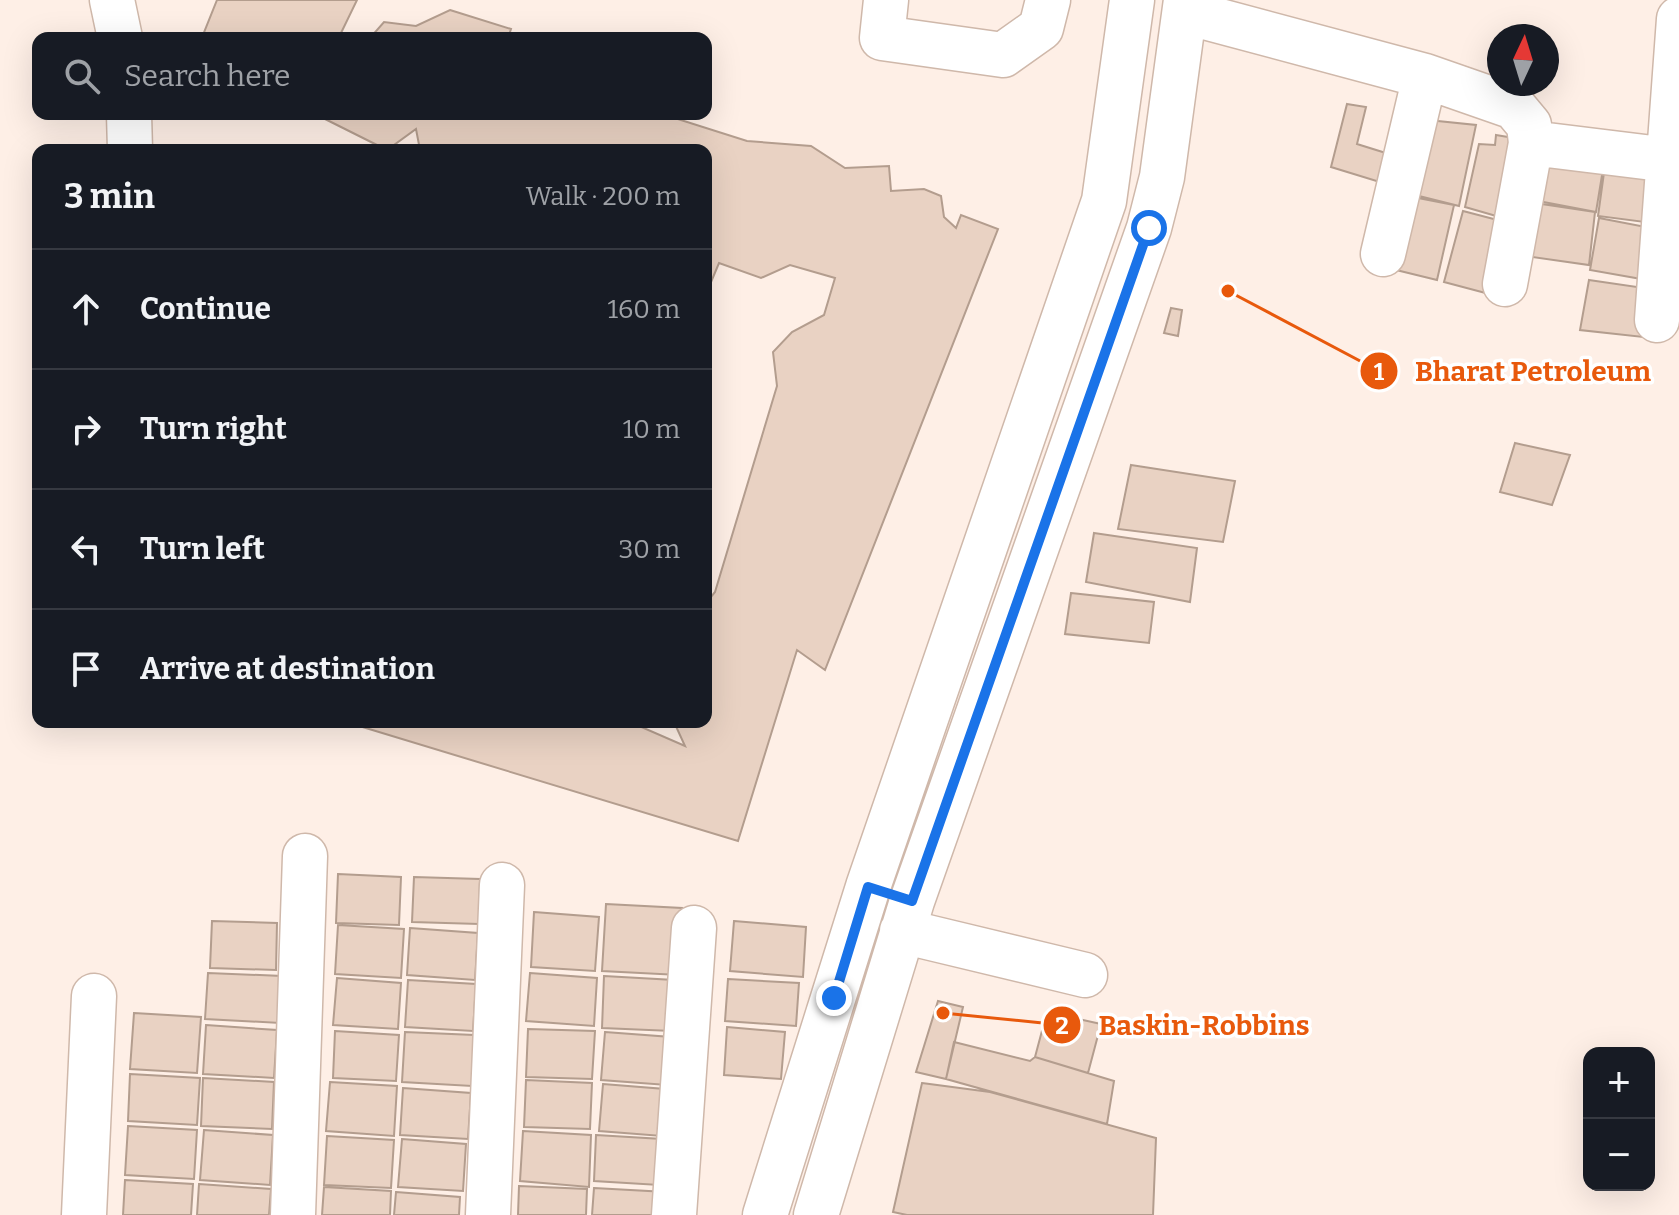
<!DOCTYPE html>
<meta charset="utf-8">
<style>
:root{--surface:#171b24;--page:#20242c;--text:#f1f3f6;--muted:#9ea1a6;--line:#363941}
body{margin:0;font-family:Bitter,serif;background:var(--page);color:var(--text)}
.controls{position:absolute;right:24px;bottom:24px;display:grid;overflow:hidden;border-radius:16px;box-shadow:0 8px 32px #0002}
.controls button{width:72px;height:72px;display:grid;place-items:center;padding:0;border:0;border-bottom:2px solid var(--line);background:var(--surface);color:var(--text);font:40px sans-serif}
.compass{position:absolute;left:1487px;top:24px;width:72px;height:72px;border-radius:50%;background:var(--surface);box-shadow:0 8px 32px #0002;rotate:4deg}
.stop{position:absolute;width:24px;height:24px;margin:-18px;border:6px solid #1a73e8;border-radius:50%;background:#fff}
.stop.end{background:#1a73e8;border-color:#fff;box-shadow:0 2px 8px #0008}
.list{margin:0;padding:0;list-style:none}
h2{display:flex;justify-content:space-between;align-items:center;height:104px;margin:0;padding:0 32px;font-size:34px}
h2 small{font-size:26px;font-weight:400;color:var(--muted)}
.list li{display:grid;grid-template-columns:52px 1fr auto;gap:24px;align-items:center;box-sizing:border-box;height:120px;padding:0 32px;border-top:2px solid var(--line)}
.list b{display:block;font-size:30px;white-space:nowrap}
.list em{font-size:26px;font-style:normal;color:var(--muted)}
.icon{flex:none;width:44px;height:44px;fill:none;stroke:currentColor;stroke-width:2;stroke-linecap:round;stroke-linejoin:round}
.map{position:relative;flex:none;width:1679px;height:1215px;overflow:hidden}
.search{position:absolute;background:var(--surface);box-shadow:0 8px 32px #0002;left:32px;top:32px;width:680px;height:88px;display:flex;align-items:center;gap:20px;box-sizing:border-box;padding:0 28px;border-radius:16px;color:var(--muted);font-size:30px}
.panel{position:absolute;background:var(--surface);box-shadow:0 8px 32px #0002;left:32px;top:144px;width:680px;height:584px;border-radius:16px}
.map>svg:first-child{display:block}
.building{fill:#e9d2c3;stroke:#b39d8e;stroke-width:2}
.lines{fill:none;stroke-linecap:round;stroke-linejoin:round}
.minor-casing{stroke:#cfb8aa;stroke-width:47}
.minor{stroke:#fff;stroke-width:44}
.route{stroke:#1a73e8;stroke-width:10}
.leader{fill:none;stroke:#e8590c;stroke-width:3}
.callout-dot{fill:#e8590c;stroke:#fff;stroke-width:3}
.mark-label{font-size:24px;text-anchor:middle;font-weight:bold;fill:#fff}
.callout-label{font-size:28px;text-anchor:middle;font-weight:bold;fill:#e8590c;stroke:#fff;stroke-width:7;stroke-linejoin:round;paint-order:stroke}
</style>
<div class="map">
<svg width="1679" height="1215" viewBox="0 0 1679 1215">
<rect width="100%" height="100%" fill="#feefe6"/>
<path class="building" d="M217,0H357L341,33L347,38H211L203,35Z
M450,10L511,29L508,38H370L384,22L416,26Z
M1347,104L1366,107L1357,144L1389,154L1383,183L1331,167Z
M315,114H662L747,141L811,146L845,168L889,166L891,191L924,189L941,196L944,217L956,228L961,215L998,229L825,670L797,650L738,841L346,722H630L685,746L674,722H706V603L715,592L777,386L773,352L792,332L824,315L835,278L790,265L761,278L719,263L706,294V150H420L416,129L387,150Z
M1428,120L1476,125L1459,206L1411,194Z
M1496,135L1526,140L1510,220L1465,207L1479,144L1495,145Z
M1545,150L1605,157L1596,212L1533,200Z
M1606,158L1658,168L1652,223L1598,216Z
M1413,197L1454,205L1437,280L1392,269Z
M1535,203L1595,212L1589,265L1525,256Z
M1463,211L1509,223L1493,295L1444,282Z
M1599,218L1651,228L1647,280L1590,270Z
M1589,280L1651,289L1643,337L1580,330Z
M1171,308L1182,310L1178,336L1164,333Z
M1515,443L1570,455L1552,505L1500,492Z
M1131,465L1235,481L1223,542L1118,529Z
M1094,533L1197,548L1190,602L1086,582Z
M1071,593L1154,602L1149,643L1065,634Z
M338,874L401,877L399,925L336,923Z
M414,877L480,879L479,924L412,922Z
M606,904L682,908L679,975L602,971Z
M534,912L599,917L595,971L531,967Z
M212,921L277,923L276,970L210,968Z
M734,921L806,927L803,977L730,971Z
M338,925L404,929L401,978L335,974Z
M410,928L478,933L475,980L407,975Z
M208,973L282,976L280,1023L205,1019Z
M530,973L597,978L594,1026L526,1021Z
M604,976L674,980L672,1031L602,1028Z
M337,978L401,983L398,1029L333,1025Z
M728,979L799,983L796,1026L725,1021Z
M408,980L476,984L473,1031L405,1027Z
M938,1001L963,1007L946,1079L916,1072Z
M1047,1012L1101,1024L1088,1073L1035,1057Z
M134,1013L201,1017L197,1073L130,1069Z
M206,1025L277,1030L274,1078L203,1074Z
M727,1027L785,1032L781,1079L724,1075Z
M528,1029L595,1031L592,1079L526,1077Z
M335,1031L399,1035L396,1081L333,1078Z
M405,1032L474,1035L472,1086L402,1082Z
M605,1032L671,1037L667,1085L601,1080Z
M954,1042L1030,1061L1035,1057L1114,1081L1107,1124L946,1079Z
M130,1074L200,1078L197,1125L128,1121Z
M203,1078L274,1082L272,1129L201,1126Z
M526,1080L592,1083L590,1129L524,1127Z
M330,1082L397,1086L394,1136L326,1131Z
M922,1083L990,1092L1156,1138L1153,1215H907L893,1212Z
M603,1084L665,1089L662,1136L599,1131Z
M403,1088L471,1093L468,1139L400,1135Z
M128,1126L197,1130L194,1179L125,1175Z
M204,1130L273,1135L270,1185L200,1180Z
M523,1131L591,1135L589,1187L520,1181Z
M596,1135L662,1139L659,1185L594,1181Z
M327,1136L394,1140L391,1188L324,1185Z
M402,1139L466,1144L463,1191L398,1187Z
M125,1180L193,1184L191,1215H123Z
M199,1184L271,1189L269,1215H197Z
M519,1186L587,1189L586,1215H518Z
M324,1187L391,1191L390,1215H322Z
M594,1188L666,1192L665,1215H592Z
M396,1192L460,1197L459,1215H394Z"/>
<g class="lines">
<g class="minor-casing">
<path id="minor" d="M112,0L120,38
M886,0L882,38L1003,55L1041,28L1048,0
M1186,12L1425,76L1514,107L1529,125L1531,143L1505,284
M129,114L130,150
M1531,143L1669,160
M1383,254L1425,76
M1657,320L1679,19
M902,931L1085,975
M84,1215L94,996
M293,1215L305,856
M488,1215L502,885
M674,1215L694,928
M765,1215L868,887L1104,201L1132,0
M816,1215L912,901L1149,228L1162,177L1186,0"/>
</g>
<use href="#minor" class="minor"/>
</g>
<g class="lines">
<path class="route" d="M834,998L868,887L912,901L1149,228"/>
</g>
<path class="leader" d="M1228 291L1379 371M943 1013L1062 1025"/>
<g class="callout-dot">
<circle cx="1228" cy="291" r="8"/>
<circle cx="943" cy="1013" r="8"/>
<circle cx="1379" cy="371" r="20"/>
<circle cx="1062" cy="1025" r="20"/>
</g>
<g class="mark-label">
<text x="1379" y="380">1</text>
<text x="1062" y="1034">2</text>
</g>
<g class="callout-label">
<text x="1533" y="381">Bharat Petroleum</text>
<text x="1204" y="1035">Baskin-Robbins</text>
</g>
</svg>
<div class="controls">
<button>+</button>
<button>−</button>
</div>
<svg class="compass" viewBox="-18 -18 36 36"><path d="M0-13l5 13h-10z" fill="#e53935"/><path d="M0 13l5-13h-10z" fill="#9ea1a6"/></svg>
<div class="stop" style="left:1149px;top:228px"></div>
<div class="stop end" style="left:834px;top:998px"></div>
<div class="search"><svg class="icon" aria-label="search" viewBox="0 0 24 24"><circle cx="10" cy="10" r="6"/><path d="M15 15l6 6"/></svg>Search here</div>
<section class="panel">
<h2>3 min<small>Walk · 200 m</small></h2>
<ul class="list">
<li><svg class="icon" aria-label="ahead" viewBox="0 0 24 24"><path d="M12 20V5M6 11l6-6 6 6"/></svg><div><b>Continue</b></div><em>160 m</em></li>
<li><svg class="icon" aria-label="right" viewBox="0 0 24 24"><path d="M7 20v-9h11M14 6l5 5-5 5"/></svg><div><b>Turn right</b></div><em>10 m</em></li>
<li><svg class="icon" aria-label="left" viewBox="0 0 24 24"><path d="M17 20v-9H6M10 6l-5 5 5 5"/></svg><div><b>Turn left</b></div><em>30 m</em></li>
<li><svg class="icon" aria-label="arrive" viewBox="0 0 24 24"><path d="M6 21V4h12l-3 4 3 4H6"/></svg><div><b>Arrive at destination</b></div></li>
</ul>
</section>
</div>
